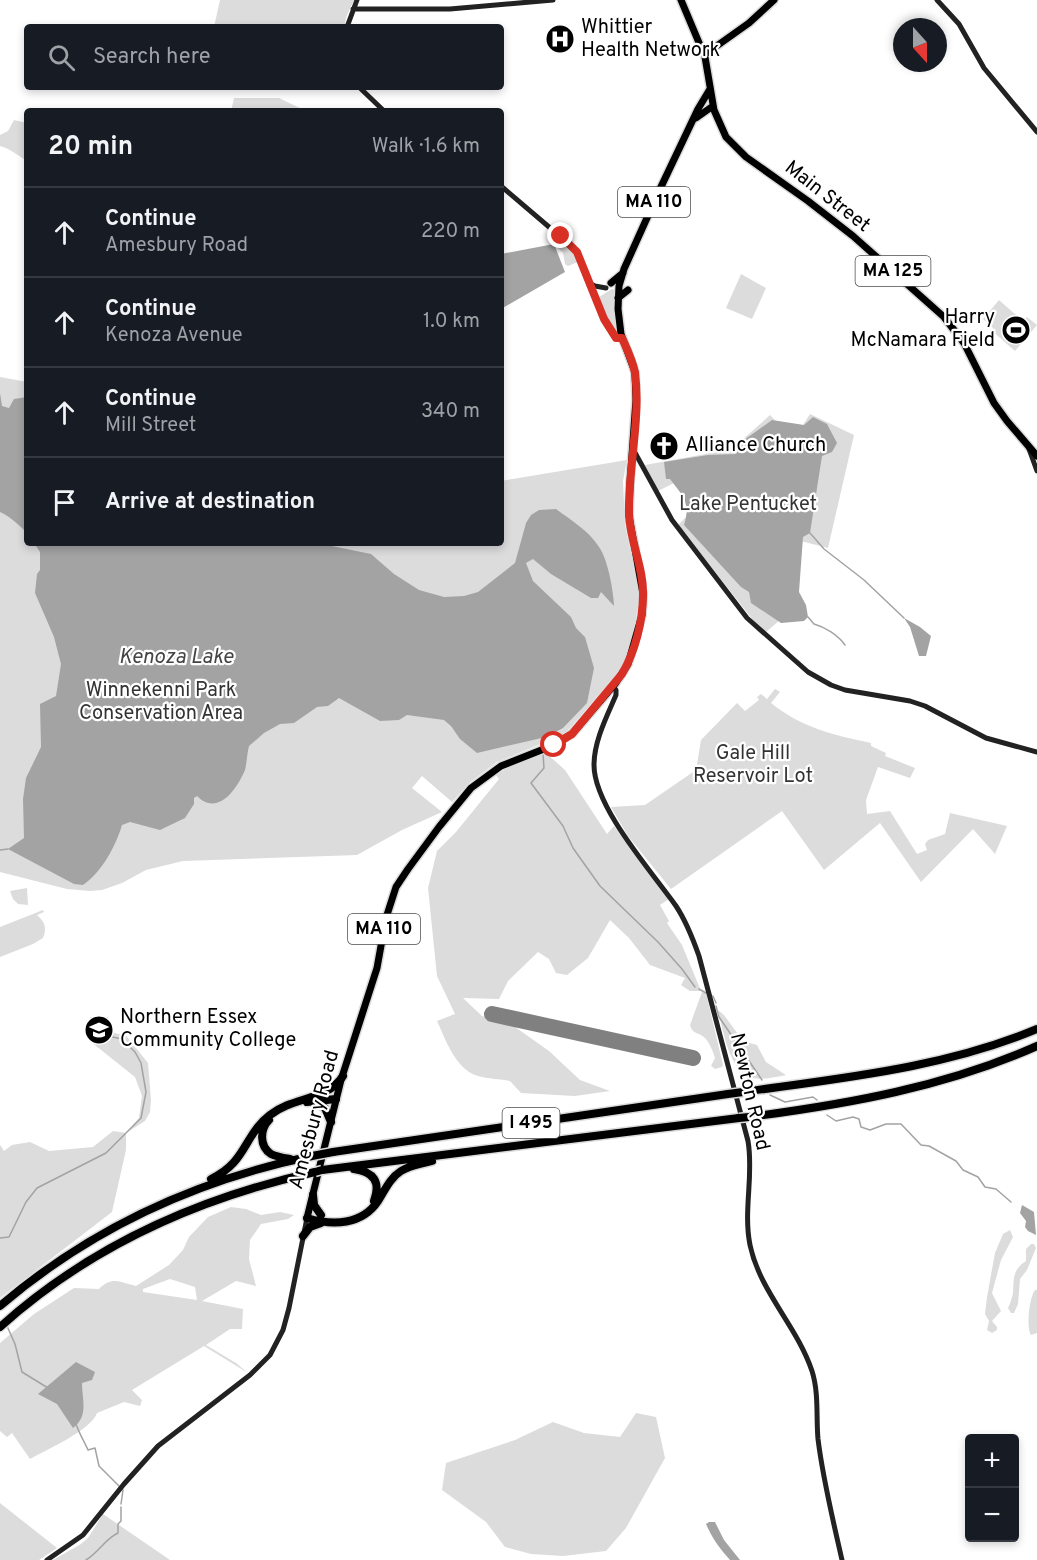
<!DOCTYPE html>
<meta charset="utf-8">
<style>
:root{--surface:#171b24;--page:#20242c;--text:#f1f3f6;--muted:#9ea1a6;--line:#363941}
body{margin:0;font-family:Overpass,sans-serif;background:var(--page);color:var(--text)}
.controls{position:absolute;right:18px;bottom:18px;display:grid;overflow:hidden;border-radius:6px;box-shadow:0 3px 9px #0003}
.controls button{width:54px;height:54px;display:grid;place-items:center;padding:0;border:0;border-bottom:2px solid var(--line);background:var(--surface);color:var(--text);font:30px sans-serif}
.compass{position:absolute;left:893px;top:18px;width:54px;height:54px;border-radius:50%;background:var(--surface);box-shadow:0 3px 9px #0003;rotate:159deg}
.stop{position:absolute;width:18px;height:18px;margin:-14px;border:4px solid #d93025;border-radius:50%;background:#fff}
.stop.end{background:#d93025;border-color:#fff;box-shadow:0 2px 6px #0008}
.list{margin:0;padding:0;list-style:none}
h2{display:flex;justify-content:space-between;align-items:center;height:78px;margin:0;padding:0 24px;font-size:26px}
h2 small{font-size:20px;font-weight:400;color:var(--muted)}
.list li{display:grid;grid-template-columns:39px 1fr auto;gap:18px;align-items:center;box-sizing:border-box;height:90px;padding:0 24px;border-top:2px solid var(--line)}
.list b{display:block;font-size:22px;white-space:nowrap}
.list p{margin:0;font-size:20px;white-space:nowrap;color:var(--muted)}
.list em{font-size:20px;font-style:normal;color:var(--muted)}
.icon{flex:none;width:33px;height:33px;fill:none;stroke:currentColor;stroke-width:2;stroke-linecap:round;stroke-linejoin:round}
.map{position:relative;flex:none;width:1037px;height:1560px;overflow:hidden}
.search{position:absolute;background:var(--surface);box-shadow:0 3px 9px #0003;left:24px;top:24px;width:480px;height:66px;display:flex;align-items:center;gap:15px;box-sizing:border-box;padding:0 21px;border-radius:6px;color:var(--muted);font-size:22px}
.panel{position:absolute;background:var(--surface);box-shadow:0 3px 9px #0003;left:24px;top:108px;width:480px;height:438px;border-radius:6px}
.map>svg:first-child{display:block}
.green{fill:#dcdcdc;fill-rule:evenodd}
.water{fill:#a3a3a3}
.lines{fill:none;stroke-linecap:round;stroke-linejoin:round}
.stream{stroke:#a3a3a3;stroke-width:1.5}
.runway{stroke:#808080;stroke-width:16}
.primary-casing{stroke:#dbdbdb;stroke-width:10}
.motorway-casing{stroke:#dbdbdb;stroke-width:11}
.secondary{stroke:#222;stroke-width:5}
.primary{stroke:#000;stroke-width:7}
.motorway{stroke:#000;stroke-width:8}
.motorway-bridge-casing{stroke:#dbdbdb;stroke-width:11;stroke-linecap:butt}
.motorway-bridge{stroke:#000;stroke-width:8}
.route{stroke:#d93025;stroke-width:8}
.labels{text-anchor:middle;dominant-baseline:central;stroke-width:4.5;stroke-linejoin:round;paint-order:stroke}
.shield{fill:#fff;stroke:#4c4c4c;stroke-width:1.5}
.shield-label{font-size:18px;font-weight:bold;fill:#000}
.poi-label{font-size:20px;fill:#000;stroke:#fff;text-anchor:start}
.street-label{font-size:20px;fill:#000;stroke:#fff}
.park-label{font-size:20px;fill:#333;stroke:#fff}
.water-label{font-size:21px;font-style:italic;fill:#444;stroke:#fff}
</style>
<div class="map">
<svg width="1037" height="1560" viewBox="0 0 1037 1560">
<rect width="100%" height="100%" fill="#fff"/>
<path class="green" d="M220,0H354L347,15L344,27H214Z
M234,98H279L306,111H231Z
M14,120L27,123V161C17,155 11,149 0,146V135L8,131Z
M556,237L574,252L578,262L568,266L565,264L563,253L553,242Z
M741,274L766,288L752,319L726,308Z
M612,289L615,290L618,335L608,320L599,297Z
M999,300L1023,321L1027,317L1037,325L1015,351L991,330L993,328L983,319Z
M0,377L27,382V543H501V481L627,460L623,481L625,524L638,590V605L635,625L625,660L618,673L565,734L497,762L469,783L452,802L422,776L412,788L442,812L402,830L357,855L183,861L146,870L122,883L102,890L90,891L67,889L0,872Z
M810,414L854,435L828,548L797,540L780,620L766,632L753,620L678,525L689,514L687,499L674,483L658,491L645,465L722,451L741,441L770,415L777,422L801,428Z
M775,689L780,692L771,703C802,728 834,735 871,743V746L886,753L885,756L915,768L910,778L878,767L866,800L867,814L890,811L917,854L927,850L925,844L928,840L945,834L950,813L1007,826L995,854L973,829L921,882L880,823L824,870L782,811L671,889L628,836L611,807L645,805L696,770L701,740L737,703L745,711L759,700L757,697L761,694L767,699Z
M546,753L565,770L607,834L614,826L669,899L660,905L669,921L667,923L682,945L701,991H690L681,985L685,978L650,965L629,938L610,920L588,958L567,975L556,973L549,959L538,952L508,981L499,999L463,998L482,1016L508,1022L549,1051L580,1080L610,1091L575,1096L521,1093L510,1081C500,1079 488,1079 478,1076C455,1069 446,1040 437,1021L455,1014L437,976L428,888L437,851L456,832L499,779L496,775L511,766Z
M27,888L28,905L18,904L13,899L10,891Z
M43,910L44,912L37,915C45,922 47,928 43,938L33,944L0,957V927Z
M702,992L706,993L723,1065L722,1067L715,1069L711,1066L715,1058C713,1052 710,1043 705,1038C699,1032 693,1035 690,1025Z
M718,1010L724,1015L743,1041L757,1045L766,1062L786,1075C776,1077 764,1080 753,1078C730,1074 723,1031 718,1010Z
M107,1030L118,1034L124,1033L148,1063L151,1100L150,1112L145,1121L126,1133V1150L112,1212L0,1298V1145L4,1151L12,1145L30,1142L49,1151L93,1147L113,1131L126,1133L139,1118L142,1096L135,1077L91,1042L89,1032Z
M231,1207L246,1209L261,1215L280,1212L294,1215L288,1219L261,1224L250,1240L249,1259L256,1286L236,1281L202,1301L243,1309L242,1329H230L206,1345L236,1363L248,1373L204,1346L132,1390L142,1400L140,1406L124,1402L97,1413C91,1430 48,1449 30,1459L12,1433L7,1437L0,1431V1343L34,1314L74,1288L99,1289C112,1276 119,1282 136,1286L169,1265L183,1250L189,1237L208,1217ZM170,1279L195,1287L197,1300L143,1292V1289Z
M1010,1230L1013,1237L1001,1260L992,1293L1001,1311L992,1321L997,1327V1330L992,1333L987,1330L989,1321L985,1314L987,1297L995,1253L1003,1234Z
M1031,1244H1034L1036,1248L1027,1270L1020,1279L1018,1304L1014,1313H1011L1008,1308C1010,1304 1012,1298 1013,1293C1014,1279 1012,1270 1026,1261V1249Z
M1035,1290H1037V1333L1031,1335C1026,1328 1029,1298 1035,1290Z
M636,1413L656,1417L665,1458L626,1528L606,1551L563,1556L531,1554L505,1547L486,1522L442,1490L446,1463L515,1440L553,1422L584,1433L620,1437Z
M0,1503L57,1548L39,1560H0Z
M103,1514L170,1560H53L81,1544L88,1538Z"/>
<path class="water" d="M554,244L565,272L501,309V254Z
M0,393L2,406L9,408L14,399L27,397V533C19,525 11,517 0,512Z
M813,417L827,424L837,443L832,452L822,456L810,533L803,537L799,592L806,605L808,617L804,621L781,623L751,603L749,592L741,587L684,525C691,503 683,496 670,479H666L664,462L708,455L736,454L744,440L772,420L804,425Z
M556,509C571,520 589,531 599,547C608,560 613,589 614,606L601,592L598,598H591L551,574L533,559L526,563L533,581L571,617L576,628L585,637L594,668L587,703L563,728L546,737L477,753L460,739L451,726L444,720L407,715L399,720L380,721L339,698L328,706L317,707L294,723L280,724L264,733L249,746C247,753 247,762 245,770C237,789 218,817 197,796L194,798V804L185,818L160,830L130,822L122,825C116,846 101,873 83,885L74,884L8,849L24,838L23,799L26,778L41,747L40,704L56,696L61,664L54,637L35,593L37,574L40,570V552L34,543H317L371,554L394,574L419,590L444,597L464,596L478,592L515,563L526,523L531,515L539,510Z
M904,618L920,627L931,636L926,656H919L910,627Z
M1022,1205L1034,1212L1036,1235L1028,1231L1025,1227L1026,1221L1020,1213Z
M76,1362L95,1372L92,1380L82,1383C82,1400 89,1416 73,1428L57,1404L38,1394Z
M709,1522H715L724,1540L740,1560H730C720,1549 712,1538 706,1524Z"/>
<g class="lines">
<path class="stream" d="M810,533L824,549L864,580L904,618
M808,617L814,624C825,627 838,635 845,645
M543,754L544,768L531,783L563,826L573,848L600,886L658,942L682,969L695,987
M0,850L8,849
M699,989L706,993
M713,996L716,1003
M716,1006L719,1017L762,1080
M770,1095L785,1102L813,1097L817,1100
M827,1115L836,1121L853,1117L859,1119L861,1127L870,1130L886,1124H901L921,1145L929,1146L956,1161L963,1170L978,1177L985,1187L996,1189L1011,1202
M0,1238L9,1237L26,1202L37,1188L106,1153L141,1118L146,1092L141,1063L135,1052L122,1039L103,1035
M7,1326L15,1344L22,1372L48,1388
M76,1424C79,1433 84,1441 88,1450L95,1448L99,1466L119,1486
M121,1504L123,1490
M86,1560C100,1551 105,1539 118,1533V1524L121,1521V1507"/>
<path class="runway" d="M492,1014L693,1058"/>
<g class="primary-casing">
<path id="primary" d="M681,0L705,57L714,110L726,137L746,157L808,201L853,236L944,317L964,343L994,403L1007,421L1037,456
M704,55L749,23L774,0
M696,118L713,106
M611,283L623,273
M618,298L628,290
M307,1218L341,1080L377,968L386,918L396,887L408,869L439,827L471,788L501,766L549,747L572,734L615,684L628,664L642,615L643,594L629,516L630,483L636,400L635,372L621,334L618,309L619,286L624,269L660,189L698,109L710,89"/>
</g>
<g class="motorway-casing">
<path id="motorway" d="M743,1092C842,1078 944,1068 1037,1029
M314,1101L325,1108L331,1122
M307,1102L336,1099
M749,1117C848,1104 945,1087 1037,1046
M269,1120C260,1129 259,1146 271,1154C277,1157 284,1158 290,1159
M333,1152L728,1094
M354,1169C374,1172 381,1182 374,1201
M322,1170L739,1118
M211,1179C247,1162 243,1136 270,1115C294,1096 327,1101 343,1076
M313,1195L314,1205L321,1215
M307,1218C333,1226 362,1225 378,1201C385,1190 390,1178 401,1171C410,1165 421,1164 432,1161
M303,1236L310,1227L321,1223
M0,1306C90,1229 197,1180 312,1156
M0,1327C90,1246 198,1198 315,1172"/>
</g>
<path class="secondary" d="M937,0L959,24L984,68L1037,132
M353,9H450L553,0
M347,27L357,0
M359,87L384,111
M501,186L576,250L604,319L616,338H623
M591,284L595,286L606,288
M633,449L672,520L747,618L808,672L831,685L845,690L910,701L925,706L986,738L1037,752
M1029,449L1037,471
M613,687L616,690V695C607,716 594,741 594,765C594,807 652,872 676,906C686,921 693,939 699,956L748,1141C754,1175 743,1210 750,1245C760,1292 797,1326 812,1371C819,1393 816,1417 818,1439C823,1480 833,1520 842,1560
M47,1560L83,1535L124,1484L158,1446L250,1375L270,1355L283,1330L289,1308L307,1218"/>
<use href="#primary" class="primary"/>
<use href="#motorway" class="motorway"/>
<g class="motorway-bridge-casing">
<path id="motorway-bridge" d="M728,1094L743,1092
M739,1118L749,1117
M312,1156L333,1152
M315,1172L322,1170"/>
</g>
<use href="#motorway-bridge" class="motorway-bridge"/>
</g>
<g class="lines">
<path class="route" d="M554,745L572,734L622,674C635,652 643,621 643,595C644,568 630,542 629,514C628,468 641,418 635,373C633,361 627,349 622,338H616L604,319L577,252L561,236"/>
</g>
<defs>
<g id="hospital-disc" transform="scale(1.5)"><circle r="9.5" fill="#000" stroke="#fff"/><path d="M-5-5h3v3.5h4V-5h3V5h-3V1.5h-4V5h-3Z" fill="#fff"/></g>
<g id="stadium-disc" transform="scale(1.5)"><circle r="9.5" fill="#000" stroke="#fff"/><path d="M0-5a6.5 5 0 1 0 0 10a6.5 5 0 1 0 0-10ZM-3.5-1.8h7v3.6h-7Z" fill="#fff"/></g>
<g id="church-disc" transform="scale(1.5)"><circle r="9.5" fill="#000" stroke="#fff"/><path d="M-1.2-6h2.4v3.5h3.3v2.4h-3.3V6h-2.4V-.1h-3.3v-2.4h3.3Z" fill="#fff"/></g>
<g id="university-disc" transform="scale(1.5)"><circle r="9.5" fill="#000" stroke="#fff"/><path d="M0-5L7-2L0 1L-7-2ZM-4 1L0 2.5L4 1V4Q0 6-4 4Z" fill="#fff"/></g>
</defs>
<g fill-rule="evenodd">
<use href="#hospital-disc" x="560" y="39"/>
<use href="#stadium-disc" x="1016" y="330"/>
<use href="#church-disc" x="664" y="446"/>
<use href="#university-disc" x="99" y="1030"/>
</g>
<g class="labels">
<g class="shield">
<rect x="618" y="187" width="72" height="30" rx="4.5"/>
<rect x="855.5" y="256" width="75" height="30" rx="4.5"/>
<rect x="348" y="914" width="72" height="30" rx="4.5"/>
<rect x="502.5" y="1108" width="57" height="30" rx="4.5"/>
</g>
<g class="shield-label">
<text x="654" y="202">MA 110</text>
<text x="893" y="271">MA 125</text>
<text x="384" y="929">MA 110</text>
<text x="531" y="1123">I 495</text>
</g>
<g class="poi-label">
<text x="581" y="28">Whittier<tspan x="581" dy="23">Health Network</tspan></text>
<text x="995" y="318" text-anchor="end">Harry<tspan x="995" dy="23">McNamara Field</tspan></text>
<text x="685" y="446">Alliance Church</text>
<text x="120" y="1018">Northern Essex<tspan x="120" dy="23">Community College</tspan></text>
</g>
<g class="street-label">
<text transform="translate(827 197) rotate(38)">Main Street</text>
<text transform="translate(749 1092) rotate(77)">Newton Road</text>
<text transform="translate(315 1120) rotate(-75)">Amesbury Road</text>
</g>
<g class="park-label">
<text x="748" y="505">Lake Pentucket</text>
<text x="161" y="691">Winnekenni Park<tspan x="161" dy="23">Conservation Area</tspan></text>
<text x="753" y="754">Gale Hill<tspan x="753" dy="23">Reservoir Lot</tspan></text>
</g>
<g class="water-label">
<text x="176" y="657">Kenoza Lake</text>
</g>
</g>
</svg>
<div class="controls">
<button>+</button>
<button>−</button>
</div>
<svg class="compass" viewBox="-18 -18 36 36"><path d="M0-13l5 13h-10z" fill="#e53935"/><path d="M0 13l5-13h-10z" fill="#9ea1a6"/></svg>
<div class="stop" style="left:554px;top:745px"></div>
<div class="stop end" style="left:561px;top:236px"></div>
<div class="search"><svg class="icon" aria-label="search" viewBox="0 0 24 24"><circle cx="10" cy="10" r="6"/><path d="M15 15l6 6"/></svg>Search here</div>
<section class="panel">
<h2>20 min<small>Walk · 1.6 km</small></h2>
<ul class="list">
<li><svg class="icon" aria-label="ahead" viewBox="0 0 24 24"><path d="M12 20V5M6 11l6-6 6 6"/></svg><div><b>Continue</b><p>Amesbury Road</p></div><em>220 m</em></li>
<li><svg class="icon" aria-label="ahead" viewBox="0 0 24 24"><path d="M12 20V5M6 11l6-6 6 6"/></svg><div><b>Continue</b><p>Kenoza Avenue</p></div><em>1.0 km</em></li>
<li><svg class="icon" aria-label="ahead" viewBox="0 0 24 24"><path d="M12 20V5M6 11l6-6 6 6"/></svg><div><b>Continue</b><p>Mill Street</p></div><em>340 m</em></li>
<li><svg class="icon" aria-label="arrive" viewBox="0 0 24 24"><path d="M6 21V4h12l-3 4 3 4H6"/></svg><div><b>Arrive at destination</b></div></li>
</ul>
</section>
</div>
